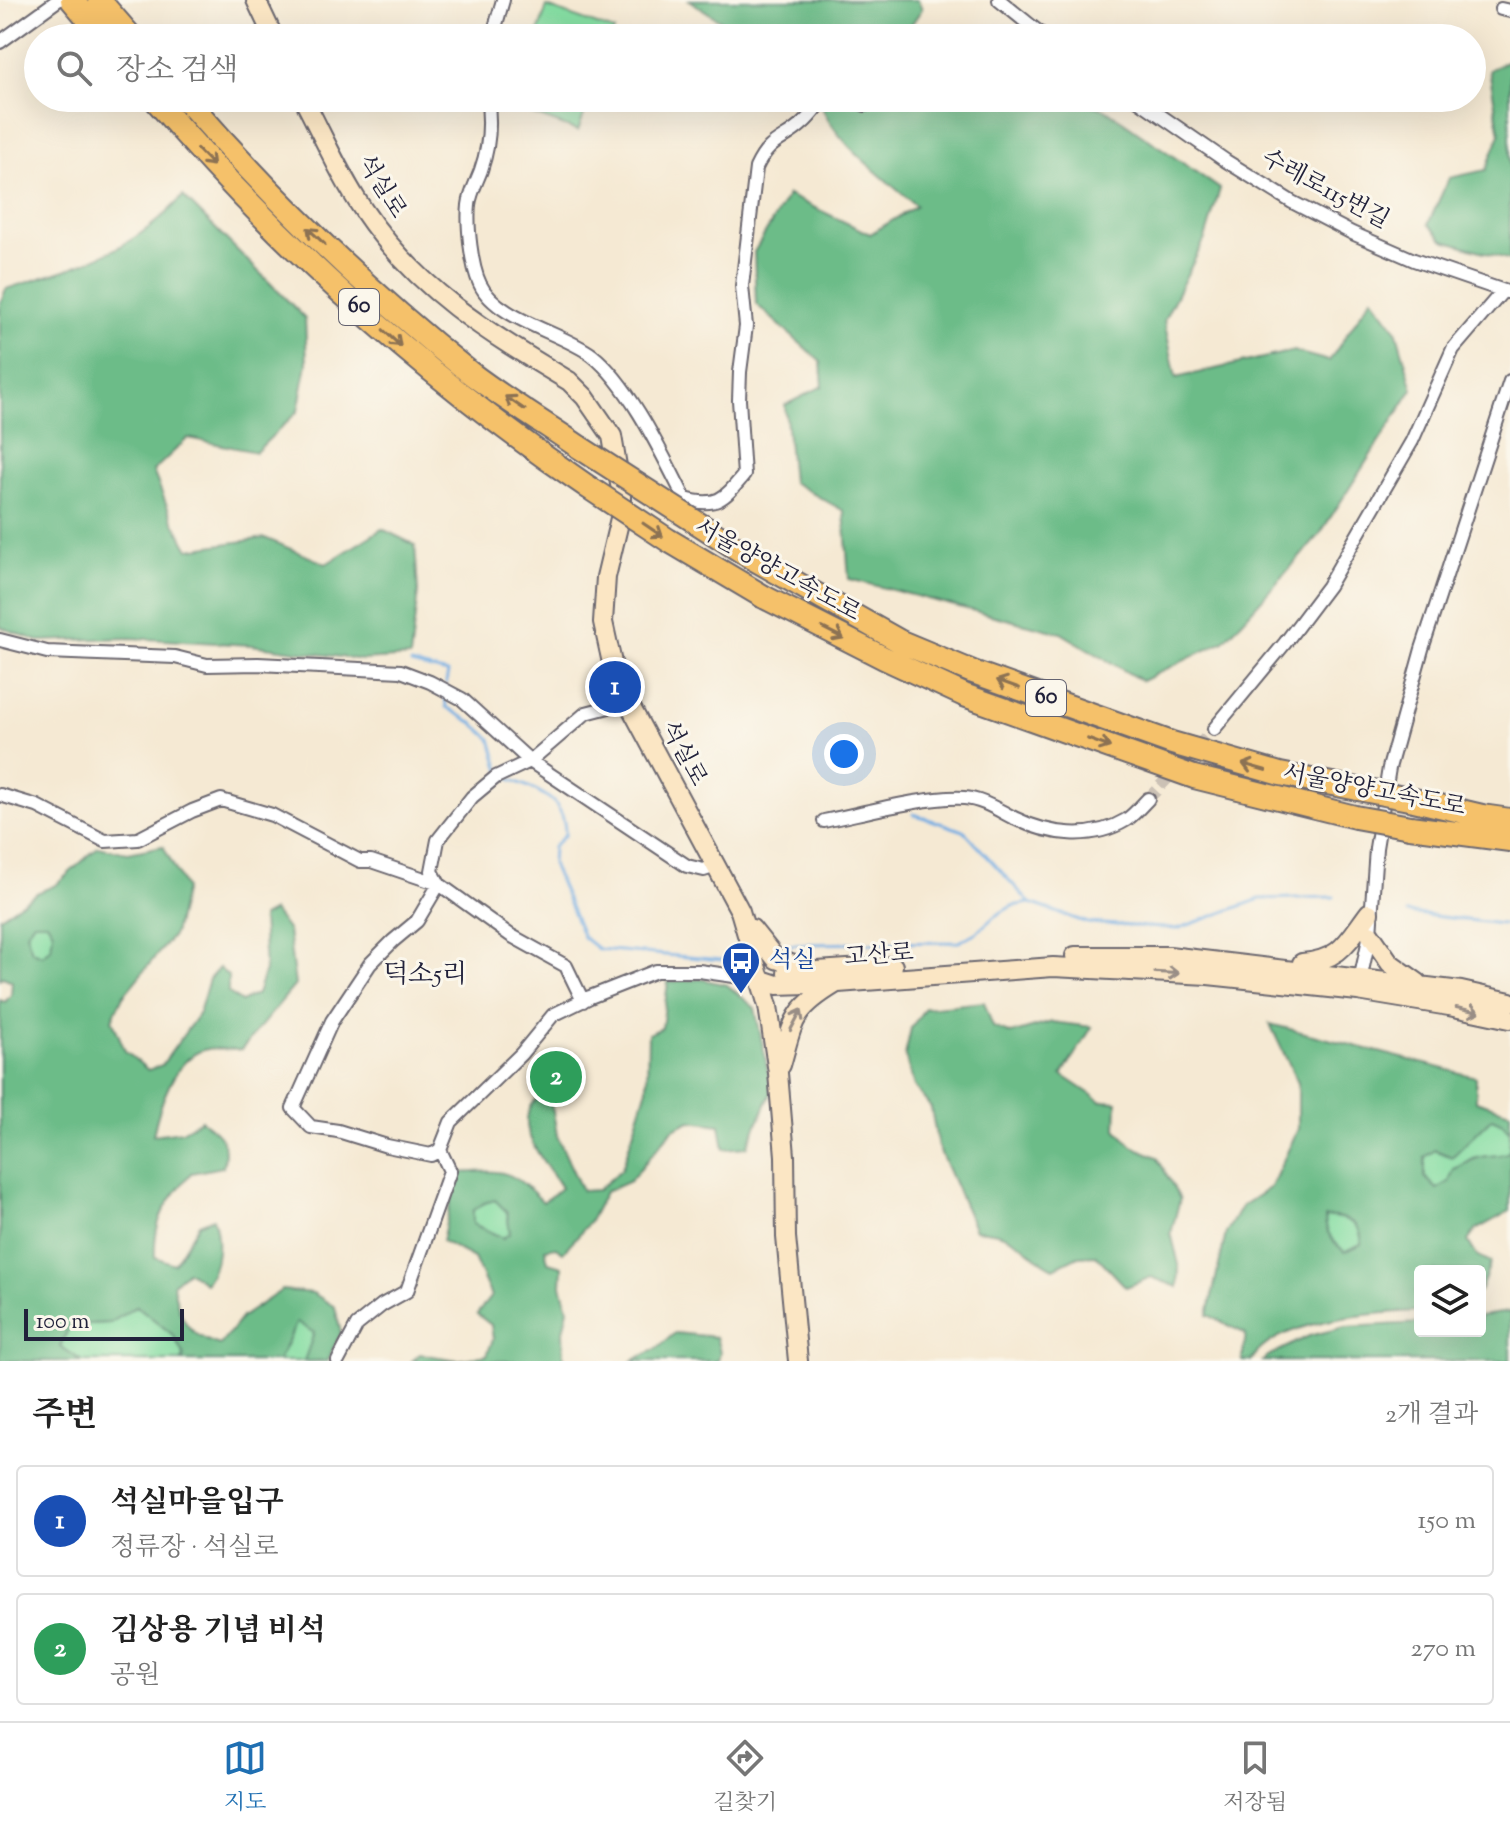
<!DOCTYPE html>
<html lang="ko">
<meta charset="utf-8">
<style>
:root{--surface:#fff;--page:#f2f2f2;--text:#222;--muted:#767676;--line:#e0e0e0;--accent:#1f6fb2}
body{margin:0;font-family:"Sorts Mill Goudy","Noto Serif KR",serif;background:var(--page);color:var(--text)}
.controls{position:absolute;right:24px;bottom:24px;display:grid;overflow:hidden;border-radius:8px;box-shadow:0 8px 32px #0002}
.controls button{width:72px;height:72px;display:grid;place-items:center;padding:0;border:0;border-bottom:2px solid var(--line);background:var(--surface);color:var(--text);font:40px sans-serif}
.scale{position:absolute;left:24px;bottom:20px;width:160px;box-sizing:border-box;padding-left:8px;border:4px solid #22223b;border-top:0;font-size:22px;line-height:28px;white-space:nowrap;color:#22223b;-webkit-text-stroke:6px #fbf7ec;paint-order:stroke}
.you{position:absolute;left:844px;top:754px;width:28px;height:28px;margin:-20px;border:6px solid #fff;border-radius:50%;background:#1a73e8;box-shadow:0 0 0 12px #1a73e833}
.badge{display:grid;place-items:center;width:52px;height:52px;border-radius:50%;background:var(--accent);color:#fff;font-size:26px;font-weight:700}
.pin{position:absolute;translate:-50% -50%;border:4px solid #fff;box-shadow:0 2px 8px #0006}
.list{margin:0;padding:0;list-style:none}
h2{display:flex;justify-content:space-between;align-items:center;height:104px;margin:0;padding:0 32px;font-size:34px}
h2 small{font-size:26px;font-weight:400;color:var(--muted)}
.list li{display:grid;grid-template-columns:52px 1fr auto;gap:24px;align-items:center;box-sizing:border-box;height:112px;margin:0 16px 16px;padding:0 16px;border:2px solid var(--line);border-radius:8px}
.list b{display:block;font-size:30px;white-space:nowrap}
.list p{margin:0;font-size:26px;white-space:nowrap;color:var(--muted)}
.list em{font-size:26px;font-style:normal;color:var(--muted)}
.icon{flex:none;width:44px;height:44px;fill:none;stroke:currentColor;stroke-width:2;stroke-linecap:round;stroke-linejoin:round}
.map{position:relative;flex:none;width:1510px;height:1361px;overflow:hidden}
.search{position:absolute;background:var(--surface);box-shadow:0 8px 32px #0002;left:24px;right:24px;top:24px;height:88px;display:flex;align-items:center;gap:20px;box-sizing:border-box;padding:0 28px;border-radius:44px;color:var(--muted);font-size:30px}
.sheet{height:360px;background:var(--surface)}
nav{display:flex;justify-content:space-around;align-items:center;box-sizing:border-box;height:112px;border-top:2px solid var(--line);background:var(--surface);font-size:22px;color:var(--muted)}
nav a{display:grid;justify-items:center;gap:4px}
nav .on{color:var(--accent)}
.map>svg:first-child{display:block}
.green{fill:#85dda2;stroke:#54806e;stroke-width:2}
.forest{fill:#6cbc88;stroke:#476f62;stroke-width:2;fill-rule:evenodd}
.lines{fill:none;stroke-linecap:round;stroke-linejoin:round}
.stream{stroke:#71ace2;stroke-width:3}
.street-tunnel{stroke:#cbc1b5;stroke-width:12;stroke-dasharray:12 6;stroke-linecap:butt}
.street-casing{stroke:#6c6870;stroke-width:16}
.secondary-casing{stroke:#6c6870;stroke-width:22}
.highway-casing{stroke:#6c6870;stroke-width:26}
.street{stroke:#fff;stroke-width:12}
.secondary{stroke:#fbe6c4;stroke-width:18}
.highway{stroke:#f5c16b;stroke-width:22}
.highway-bridge-casing{stroke:#6c6870;stroke-width:26;stroke-linecap:butt}
.highway-bridge{stroke:#f5c16b;stroke-width:22}
.oneway{stroke:#8c7253}
.oneway2{stroke:#998e86}
.labels{text-anchor:middle;dominant-baseline:central;stroke-width:6;stroke-linejoin:round;paint-order:stroke}
.shield{fill:#fbf7ec;stroke:#636270;stroke-width:2}
.shield-label{font-size:22px;font-weight:bold;fill:#22223b}
.street-label{font-size:24px;fill:#22223b;stroke:#fbf7ec}
.transit-label{font-size:24px;fill:#164399;stroke:#fbf7ec;text-anchor:start}
.neighbourhood-label{font-size:26px;fill:#22223b;stroke:#fbf7ec}
</style>
<div class="map">
<svg width="1510" height="1361" viewBox="0 0 1510 1361">
<rect width="100%" height="100%" fill="#fbf7ec"/>
<filter id="ink" filterUnits="userSpaceOnUse"><feTurbulence type="fractalNoise" baseFrequency=".0125" numOctaves="2"/><feDisplacementMap in="SourceGraphic" scale="16" xChannelSelector="R" yChannelSelector="G"/><feConvolveMatrix kernelMatrix="1 2 1 2 8 2 1 2 1" color-interpolation-filters="sRGB"/></filter>
<filter id="wash" filterUnits="userSpaceOnUse"><feTurbulence type="fractalNoise" baseFrequency=".006" numOctaves="4" result="noise"/><feDisplacementMap in="SourceGraphic" scale="32" xChannelSelector="R" yChannelSelector="G"/><feGaussianBlur stdDeviation="1.8" result="paint"/><feColorMatrix in="noise" values="0 0 0 0 0 0 0 0 0 0 0 0 0 0 0 0 0 1.4 0 .05"/><feComposite in="paint" operator="in"/></filter>
<g filter="url(#wash)">
<rect width="100%" height="100%" fill="#f5e9d3"/>
<path class="green" d="M547,7L614,31L611,38H536Z
M519,98H590L578,131L518,109Z
M34,922H47L53,932L51,948L42,955L32,952L26,933Z
M1492,1118L1503,1123L1510,1132L1509,1153C1497,1158 1484,1154 1473,1159C1466,1163 1462,1166 1454,1169L1449,1182L1437,1189L1425,1177V1157L1435,1150L1445,1153L1468,1140Z
M495,1200L507,1212L510,1233L503,1238L473,1224L472,1211L484,1203Z
M1325,1216C1343,1218 1364,1221 1361,1244L1345,1252C1333,1241 1325,1233 1325,1216Z
M137,1305L173,1335L184,1355L182,1361H82L60,1346L70,1325L110,1323Z
M297,1322L315,1333L304,1361H278Z"/>
<path class="forest" d="M689,0H918L922,9L902,38H747Z
M1510,59V260L1444,240L1428,224L1449,178L1486,170L1500,134L1489,70Z
M818,98H1066L1105,109L1220,189L1205,239L1164,320L1176,378L1293,351L1329,361L1372,297L1396,329L1413,389L1318,537L1224,641L1142,681L1061,633L849,579L844,511L792,482L785,405L823,386L821,362L756,304L754,252L788,195L870,234L916,206C881,174 834,144 818,98Z
M183,196L305,318L307,364L298,411L256,452L188,438L153,471L174,523L189,549L265,538L326,564L382,529L415,545L418,592L410,657L363,660L251,645L130,638L38,641L0,627V303L6,289C77,266 131,254 183,196Z
M163,846L185,888L174,934L123,996L112,1019L125,1051L148,1070L162,1065L199,1013L209,979L219,968L228,976V992L241,1002L257,994L265,970L262,917L273,911L288,931L295,985L241,1050C230,1050 213,1047 203,1050C173,1060 159,1107 153,1135L182,1131L201,1120C221,1134 229,1142 223,1167L191,1173C167,1202 153,1218 155,1257L174,1264L199,1224L213,1218C220,1237 219,1268 205,1283L187,1271L173,1284C178,1316 187,1336 220,1345L242,1317L282,1290L313,1293L335,1307L341,1333L327,1361H304L314,1333L297,1322L278,1361H182L184,1355L173,1335L137,1306L110,1323L70,1325L60,1346L82,1361H0V1000L5,1002L11,995L12,981L3,977L0,979V917L37,893L56,885L98,847L128,853ZM34,922H47L53,932L51,948L42,955L32,951L26,933Z
M701,979L727,985L755,1008L772,1091L747,1147L724,1149L720,1125L690,1121L673,1129L630,1181L605,1192L589,1223L563,1252L556,1247L545,1249L548,1262L562,1266L561,1286L568,1309L563,1331L564,1361H412L420,1354L458,1360L487,1355L493,1339L491,1325L477,1314L491,1296L474,1258L442,1241L457,1173C504,1170 509,1168 543,1202L561,1188C549,1166 514,1132 532,1105C535,1100 542,1095 546,1091L553,1111L557,1136L582,1191L598,1190L622,1169L647,1088L648,1034L662,1028L668,982ZM495,1200L507,1212L510,1233L503,1238L473,1224V1211L484,1203Z
M984,1002L993,1027L1011,1034L1052,1022L1092,1027L1062,1075L1101,1101L1117,1102L1116,1129L1132,1146L1157,1157L1180,1199L1171,1233L1179,1265L1178,1287L1151,1277L1126,1287L1096,1255L1078,1256L1054,1268C1035,1259 1032,1251 1017,1242C1004,1233 990,1231 975,1230L938,1147L931,1108L914,1086L905,1056L911,1028L925,1008Z
M1270,1024L1476,1077V1101L1510,1112V1132L1503,1123L1492,1118L1452,1157L1435,1150L1425,1157V1177L1437,1189L1449,1182L1454,1169C1463,1166 1470,1160 1478,1158C1490,1154 1499,1158 1510,1151V1211L1476,1230L1468,1241L1476,1255L1491,1262L1480,1292V1271H1420V1289L1415,1291L1419,1311C1373,1313 1276,1319 1251,1361H1242L1246,1334L1208,1315L1226,1233L1241,1207L1271,1187L1298,1129V1083ZM1325,1217C1342,1216 1364,1221 1361,1244L1345,1252C1333,1242 1325,1233 1325,1217Z
M1510,1312V1361H1263L1268,1356L1309,1336L1345,1327L1420,1323V1331H1480V1316Z
M675,1333L716,1337L720,1352L718,1361H632L656,1349Z"/>
<g class="lines">
<path class="stream" d="M411,664L448,673L446,683
M445,694L446,707L473,723L491,739L500,771
M508,778C537,791 566,797 565,835L553,847L552,864L583,937L598,949L722,960L738,957
M913,814L964,831L1030,903
M1407,913L1510,925
M779,948L796,944L959,942L977,932L995,916L1012,906L1030,903L1088,923L1177,929L1260,899L1334,897"/>
</g>
</g>
<g filter="url(#ink)">
<g class="lines">
<path class="street-tunnel" d="M1148,799L1214,729"/>
<g class="street-casing">
<path id="street" d="M999,0L1046,38
M1501,9L1510,11
M492,38L503,0
M0,42L58,0
M487,98C491,122 489,147 481,170C477,181 470,194 469,205C467,225 471,266 480,284C496,319 561,332 592,355C630,385 663,456 685,499L666,500
M850,98L865,105
M1135,98L1226,161L1292,202L1352,233L1414,260L1507,292
M685,499C717,508 724,499 744,475L739,400L740,372L746,326L742,286L756,168C770,138 783,142 803,123C811,116 818,106 825,98
M0,640L47,652L175,657L207,665L258,664L401,671L430,682L462,699L530,761L687,866L704,870L716,866
M628,702L586,713L530,761L496,777L472,797L438,840L432,871L439,884L417,921L393,941L370,964L332,1021L293,1108L311,1127L338,1131L387,1146L431,1155L440,1150L451,1122L521,1054L553,1015L590,997L656,971H699L762,980
M1214,729L1285,643L1328,586L1412,441L1453,349L1502,292
M0,795L37,806L105,841L138,839L192,811L221,800L272,815L360,861H371L439,884L510,935L566,966L583,1001
M824,821C864,813 925,796 964,798C982,799 998,810 1014,818C1049,835 1091,841 1126,820C1134,815 1141,806 1148,799
M1359,985L1370,934L1376,848L1389,768L1422,649L1510,381
M338,1361L357,1325L382,1305L407,1291L450,1171L440,1150"/>
</g>
<g class="secondary-casing">
<path id="secondary" d="M256,0L274,38
M303,98C323,136 340,176 364,211C418,291 489,333 569,381L585,397L612,436L621,490V514L606,577L603,622L612,663L628,702L740,911L768,1006L778,1073L785,1156L786,1237L798,1361
M752,929L776,959L806,969
M1370,934L1390,963L1418,983
M1075,956H1169L1461,991L1510,1002
M1302,963C1341,960 1347,942 1369,913
M787,973L893,966
M762,980L777,985L838,983L1053,967L1208,975L1358,991L1449,1006L1510,1019
M781,1065C794,1020 792,1010 835,984"/>
</g>
<g class="highway-casing">
<path id="highway" d="M72,0L104,38
M99,0L132,38
M154,98C280,246 427,378 588,487
M185,98C271,197 366,290 469,372C504,399 543,422 579,447
M752,558L901,642L973,672L1172,743L1280,774L1358,789
M764,597L884,658L964,695L1194,777L1355,817
M1414,800L1482,816L1510,820
M1410,827L1510,840"/>
</g>
<use href="#street" class="street"/>
<use href="#secondary" class="secondary"/>
<use href="#highway" class="highway"/>
<g class="highway-bridge-casing">
<path id="highway-bridge" d="M579,447L752,558
M588,487L668,540L764,597
M1358,789L1414,800
M1355,817L1410,827"/>
</g>
<use href="#highway-bridge" class="highway-bridge"/>
</g>
<defs><path id="oneway-shaft" d="M-6 0H5M1.5-3L5.5 0L1.5 3" fill="none" stroke-width="1.6" stroke-linecap="round" stroke-linejoin="round" transform="scale(2)"/></defs>
<g class="oneway">
<use href="#oneway-shaft" transform="translate(205 157) rotate(46)"/>
<use href="#oneway-shaft" transform="translate(316 236) rotate(-137)"/>
<use href="#oneway-shaft" transform="translate(392 338) rotate(43)"/>
<use href="#oneway-shaft" transform="translate(515 403) rotate(-146)"/>
<use href="#oneway-shaft" transform="translate(653 530) rotate(34)"/>
<use href="#oneway-shaft" transform="translate(833 633) rotate(27)"/>
<use href="#oneway-shaft" transform="translate(1008 684) rotate(-160)"/>
<use href="#oneway-shaft" transform="translate(1099 743) rotate(20)"/>
<use href="#oneway-shaft" transform="translate(1254 767) rotate(-164)"/>
</g>
<g class="oneway2">
<use href="#oneway-shaft" transform="translate(1167 973) rotate(3)"/>
<use href="#oneway-shaft" transform="translate(1468 1010) rotate(12)"/>
<use href="#oneway-shaft" transform="translate(796 1020) rotate(-62)"/>
</g>
</g>
<defs>
<g id="bus-pin" transform="scale(2)"><path d="M0 17L-7.5 6A9.5 9.5 0 1 1 7.5 6Z" fill="#1a4fb4" stroke="#fbf7ec"/><path d="M-5-6H5V4H4V6H2V4H-2V6H-4V4H-5ZM-3.5-4V0h7V-4ZM-3.5 1.2v1.5H-2V1.2ZM2 1.2v1.5H3.5V1.2Z" fill="#fff"/></g>
</defs>
<g fill-rule="evenodd">
<use href="#bus-pin" x="741" y="961"/>
</g>
<g class="labels">
<g class="shield">
<rect x="339" y="289" width="40" height="36" rx="6"/>
<rect x="1026" y="680" width="40" height="36" rx="6"/>
</g>
<g class="shield-label">
<text x="359" y="307">60</text>
<text x="1046" y="698">60</text>
</g>
<g class="street-label">
<text transform="translate(381 187) rotate(58)">석실로</text>
<text transform="translate(1325 190) rotate(28)">수레로115번길</text>
<text transform="translate(777 571) rotate(29)">서울양양고속도로</text>
<text transform="translate(683 754) rotate(62)">석실로</text>
<text transform="translate(1374 791) rotate(11)">서울양양고속도로</text>
<text transform="translate(879 956) rotate(-4)">고산로</text>
</g>
<g class="transit-label">
<text x="769" y="961">석실</text>
</g>
<g class="neighbourhood-label">
<text x="425" y="975">덕소5리</text>
</g>
</g>
</svg>
<div class="controls">
<button><svg class="icon" aria-label="layers" viewBox="0 0 24 24"><path d="M12 4l9 5-9 5-9-5zM3 14l9 5 9-5"/></svg></button>
</div>
<div class="scale">100 m</div>
<div class="you"></div>
<div class="pin badge" style="left:615px;top:687px;background:#1a4fb4">1</div>
<div class="pin badge" style="left:556px;top:1077px;background:#2e9e5b">2</div>
<div class="search"><svg class="icon" aria-label="search" viewBox="0 0 24 24"><circle cx="10" cy="10" r="6"/><path d="M15 15l6 6"/></svg>장소 검색</div>
</div>
<section class="sheet">
<h2>주변<small>2개 결과</small></h2>
<ul class="list">
<li><span class="badge" style="background:#1a4fb4">1</span><div><b>석실마을입구</b><p>정류장 · 석실로</p></div><em>150 m</em></li>
<li><span class="badge" style="background:#2e9e5b">2</span><div><b>김상용 기념 비석</b><p>공원</p></div><em>270 m</em></li>
</ul>
</section>
<nav>
<a class="on"><svg class="icon" aria-label="map" viewBox="0 0 24 24"><path d="M3 6l6-2 6 2 6-2v14l-6 2-6-2-6 2zM9 4v14M15 6v14"/></svg>지도</a>
<a><svg class="icon" aria-label="directions" viewBox="0 0 24 24"><path d="M12 3l9 9-9 9-9-9zM9 14v-3h6M13 9l2 2-2 2"/></svg>길찾기</a>
<a><svg class="icon" aria-label="saved" viewBox="0 0 24 24"><path d="M7 4h10v16l-5-4-5 4z"/></svg>저장됨</a>
</nav>
